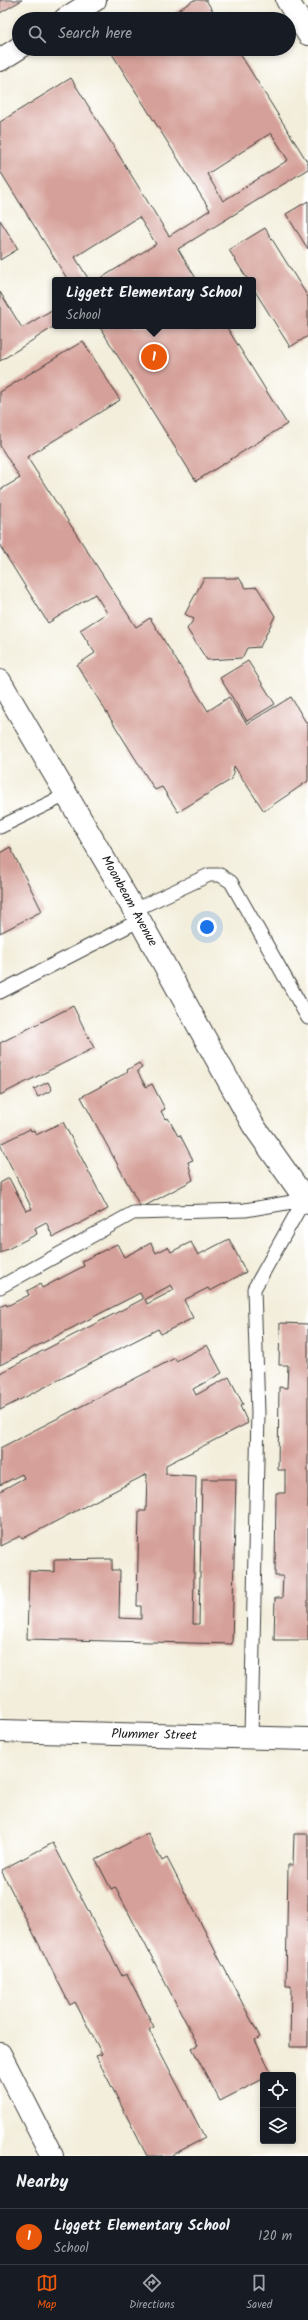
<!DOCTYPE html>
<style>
:root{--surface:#171b24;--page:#20242c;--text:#f1f3f6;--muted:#9ea1a6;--line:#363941;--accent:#ea580c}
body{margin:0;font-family:Kalam,sans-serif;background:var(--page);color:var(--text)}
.controls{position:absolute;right:12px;bottom:12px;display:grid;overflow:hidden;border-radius:4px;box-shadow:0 2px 6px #0003}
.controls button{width:36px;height:36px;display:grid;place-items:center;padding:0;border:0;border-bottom:1px solid var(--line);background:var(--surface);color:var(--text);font:20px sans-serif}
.you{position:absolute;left:207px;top:927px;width:14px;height:14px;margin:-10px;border:3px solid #fff;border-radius:50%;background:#1a73e8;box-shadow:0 0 0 6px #1a73e833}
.badge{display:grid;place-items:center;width:26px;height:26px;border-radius:50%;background:var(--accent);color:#fff;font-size:13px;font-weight:700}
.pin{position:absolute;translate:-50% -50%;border:2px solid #fff;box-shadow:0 1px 4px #0006}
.popup{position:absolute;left:52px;top:277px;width:204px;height:52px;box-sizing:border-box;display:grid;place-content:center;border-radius:4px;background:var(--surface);filter:drop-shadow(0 1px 3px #0005);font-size:13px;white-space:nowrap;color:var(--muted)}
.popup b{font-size:15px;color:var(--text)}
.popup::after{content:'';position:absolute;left:50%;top:100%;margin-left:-8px;border:8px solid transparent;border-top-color:var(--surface)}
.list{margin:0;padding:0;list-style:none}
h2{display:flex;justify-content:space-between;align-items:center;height:52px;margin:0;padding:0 16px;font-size:17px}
h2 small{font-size:13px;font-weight:400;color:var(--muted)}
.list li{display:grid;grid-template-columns:26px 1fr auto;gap:12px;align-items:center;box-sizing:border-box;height:56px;padding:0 16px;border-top:1px solid var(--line)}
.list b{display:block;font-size:15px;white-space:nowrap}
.list p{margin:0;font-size:13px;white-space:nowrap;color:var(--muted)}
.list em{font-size:13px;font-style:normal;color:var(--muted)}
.icon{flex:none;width:22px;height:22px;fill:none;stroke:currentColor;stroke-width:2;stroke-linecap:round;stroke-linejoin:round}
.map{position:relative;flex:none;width:308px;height:2156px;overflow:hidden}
.search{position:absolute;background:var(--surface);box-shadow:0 2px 6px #0003;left:12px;right:12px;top:12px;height:44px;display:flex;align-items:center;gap:10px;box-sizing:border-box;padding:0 14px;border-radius:22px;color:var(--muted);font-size:15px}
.sheet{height:108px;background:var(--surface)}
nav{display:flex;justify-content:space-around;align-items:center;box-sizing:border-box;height:56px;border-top:1px solid var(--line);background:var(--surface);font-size:11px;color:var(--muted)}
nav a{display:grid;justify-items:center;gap:2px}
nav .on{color:var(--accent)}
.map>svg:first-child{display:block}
.building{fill:#d5a099;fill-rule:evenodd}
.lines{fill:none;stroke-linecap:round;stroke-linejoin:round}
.service-casing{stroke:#3c3c39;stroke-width:15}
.minor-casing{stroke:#3c3c39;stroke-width:24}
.secondary-casing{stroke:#3c3c39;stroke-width:24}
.primary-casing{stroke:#3c3c39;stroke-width:24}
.service{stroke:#fff;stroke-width:13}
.minor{stroke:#fff;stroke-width:22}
.secondary{stroke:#fff;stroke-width:22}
.primary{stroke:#fff;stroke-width:22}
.labels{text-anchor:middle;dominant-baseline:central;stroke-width:3;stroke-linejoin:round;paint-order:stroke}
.street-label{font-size:13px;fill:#1c1c1c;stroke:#fff}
</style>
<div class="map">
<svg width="308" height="2156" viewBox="0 0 308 2156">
<rect width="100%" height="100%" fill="#fff"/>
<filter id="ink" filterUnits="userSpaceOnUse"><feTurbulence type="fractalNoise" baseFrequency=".025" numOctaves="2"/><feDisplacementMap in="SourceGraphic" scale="8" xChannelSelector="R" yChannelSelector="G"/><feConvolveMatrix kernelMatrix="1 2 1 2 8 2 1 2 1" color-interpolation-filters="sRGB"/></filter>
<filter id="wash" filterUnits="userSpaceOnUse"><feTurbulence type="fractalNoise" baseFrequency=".012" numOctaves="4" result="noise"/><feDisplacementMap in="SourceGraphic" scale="16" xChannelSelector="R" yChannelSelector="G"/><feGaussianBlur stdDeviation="0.9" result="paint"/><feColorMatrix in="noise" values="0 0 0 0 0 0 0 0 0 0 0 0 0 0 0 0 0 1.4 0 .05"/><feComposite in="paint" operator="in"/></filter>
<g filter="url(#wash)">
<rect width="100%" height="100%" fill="#f3eedb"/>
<g id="blocks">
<path class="building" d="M0,0H22L0,13Z
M194,0H206L218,19H164Z
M116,49H237L308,163V169L178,249L197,280H98L156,244L139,217L75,257L89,280H68L0,171V122L71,78L169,236L210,210L111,52ZM271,133L288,160L223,201L207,174Z
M308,201V249L286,214Z
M0,220L18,249L0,260Z
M265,228L308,297V336L290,347L253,288V280H248L229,250Z
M0,292L22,328L55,308V326L0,361Z
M99,326H226L287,424L196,481Z
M83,341L120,400L27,457L136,627L150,618L208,711L229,697L247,724L291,697L308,726V781L264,811L234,766L232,779L178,812L162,787L155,790L77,665L95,653L80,630L107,613L95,594L48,623L0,546V490L20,478L0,446V392Z
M204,578H239L246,588L257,587L275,616L260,647L247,648L242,658L207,660L187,629L194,619L185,614Z
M248,661L275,704L247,721L220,678Z
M10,847L42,911L0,933V853Z
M73,1006L94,1048L0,1095V1043Z
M139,1063L142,1068L137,1071L146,1087L152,1084L165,1109L161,1111L165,1119L168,1118L178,1136L180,1135L193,1160L188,1162L193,1180L141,1208L81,1097L128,1072L127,1070Z
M48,1082L52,1090L38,1097L34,1089Z
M63,1122L108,1209L53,1237L46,1222L35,1228L37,1234L0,1253V1183L9,1178L26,1211L32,1209L0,1144L30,1129L31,1131L34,1130L36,1135Z
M229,1239L246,1272L210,1291L208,1288L184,1300L193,1318L161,1334L158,1329L0,1410V1373L143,1299L140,1293L0,1365V1307L6,1304L7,1306L29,1295L27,1291L40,1284L42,1288L84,1266L82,1261L117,1244L124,1257L151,1243L156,1253L168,1247L171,1252L191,1242L198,1255ZM171,1285L174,1290L147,1304L145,1299Z
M280,1323L308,1324V1640H274L275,1598H282L283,1576H275L276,1493H285V1470H278L279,1387L287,1388L288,1365H279Z
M207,1345L222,1373L193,1389L196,1395L229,1377L243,1404L240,1406L248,1423L166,1465V1474L196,1476L193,1624H199L202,1479H236L232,1644L27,1639L29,1571L54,1572V1560L112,1559V1570H120L119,1618L141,1619V1606H137L139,1511H146L147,1474L22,1539L20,1536L0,1546V1491L24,1478L22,1474L0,1485V1448L175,1358L176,1361Z
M148,1833L162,1861L167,1858L260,2037L255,2040L272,2075H263V2079L220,2101L192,2048L198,2045L115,1887L111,1889L96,1860Z
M294,1834H308V2047H290L291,1986H286L288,1865H293Z
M53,1843L122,1976L127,1974L154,2027L149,2030L205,2138L170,2156H147L96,2056L102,2054L75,2002L70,2005L1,1870Z"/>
</g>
</g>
<g filter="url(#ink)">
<use href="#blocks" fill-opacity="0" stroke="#3c3c39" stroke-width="1"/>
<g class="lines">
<g class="service-casing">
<path id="service" d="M0,827L68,794
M134,910L209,875H220L231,882L308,1018
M0,992L140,920
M0,1287L133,1213L245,1210L304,1200
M251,1737L258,1413L254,1289L304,1200"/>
</g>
<g class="minor-casing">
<path id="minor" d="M287,0L308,34
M65,19L95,0
M0,60L19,48
M0,681L134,910L253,1125L308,1203"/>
</g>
<g class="secondary-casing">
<path id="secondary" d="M0,1731L308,1739"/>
</g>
<g class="primary-casing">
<path id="primary" d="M0,2054L52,2156"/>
</g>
<use href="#service" class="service"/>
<use href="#minor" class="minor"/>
<use href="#secondary" class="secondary"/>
<use href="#primary" class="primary"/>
</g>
</g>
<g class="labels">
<g class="street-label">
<text transform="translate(129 901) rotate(61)">Moonbeam Avenue</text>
<text transform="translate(154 1735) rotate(1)">Plummer Street</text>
</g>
</g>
</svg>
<div class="controls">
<button><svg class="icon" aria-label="locate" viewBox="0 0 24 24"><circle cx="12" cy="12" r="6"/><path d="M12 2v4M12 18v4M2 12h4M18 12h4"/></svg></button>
<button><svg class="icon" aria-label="layers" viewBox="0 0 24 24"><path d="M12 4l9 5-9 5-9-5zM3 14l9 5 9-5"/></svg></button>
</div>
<div class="you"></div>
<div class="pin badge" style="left:154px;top:357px">1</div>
<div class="popup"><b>Liggett Elementary School</b>School</div>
<div class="search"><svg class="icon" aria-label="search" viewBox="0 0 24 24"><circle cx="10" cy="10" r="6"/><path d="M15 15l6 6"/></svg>Search here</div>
</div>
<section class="sheet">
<h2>Nearby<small></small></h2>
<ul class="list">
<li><span class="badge">1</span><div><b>Liggett Elementary School</b><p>School</p></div><em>120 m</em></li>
</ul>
</section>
<nav>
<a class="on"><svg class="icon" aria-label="map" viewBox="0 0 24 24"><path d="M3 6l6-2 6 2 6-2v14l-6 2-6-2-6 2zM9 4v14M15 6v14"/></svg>Map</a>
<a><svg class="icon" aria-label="directions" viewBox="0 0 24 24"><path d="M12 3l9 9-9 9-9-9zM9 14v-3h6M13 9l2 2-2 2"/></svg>Directions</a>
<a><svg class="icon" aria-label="saved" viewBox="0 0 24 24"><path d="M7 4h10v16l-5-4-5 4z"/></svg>Saved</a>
</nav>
